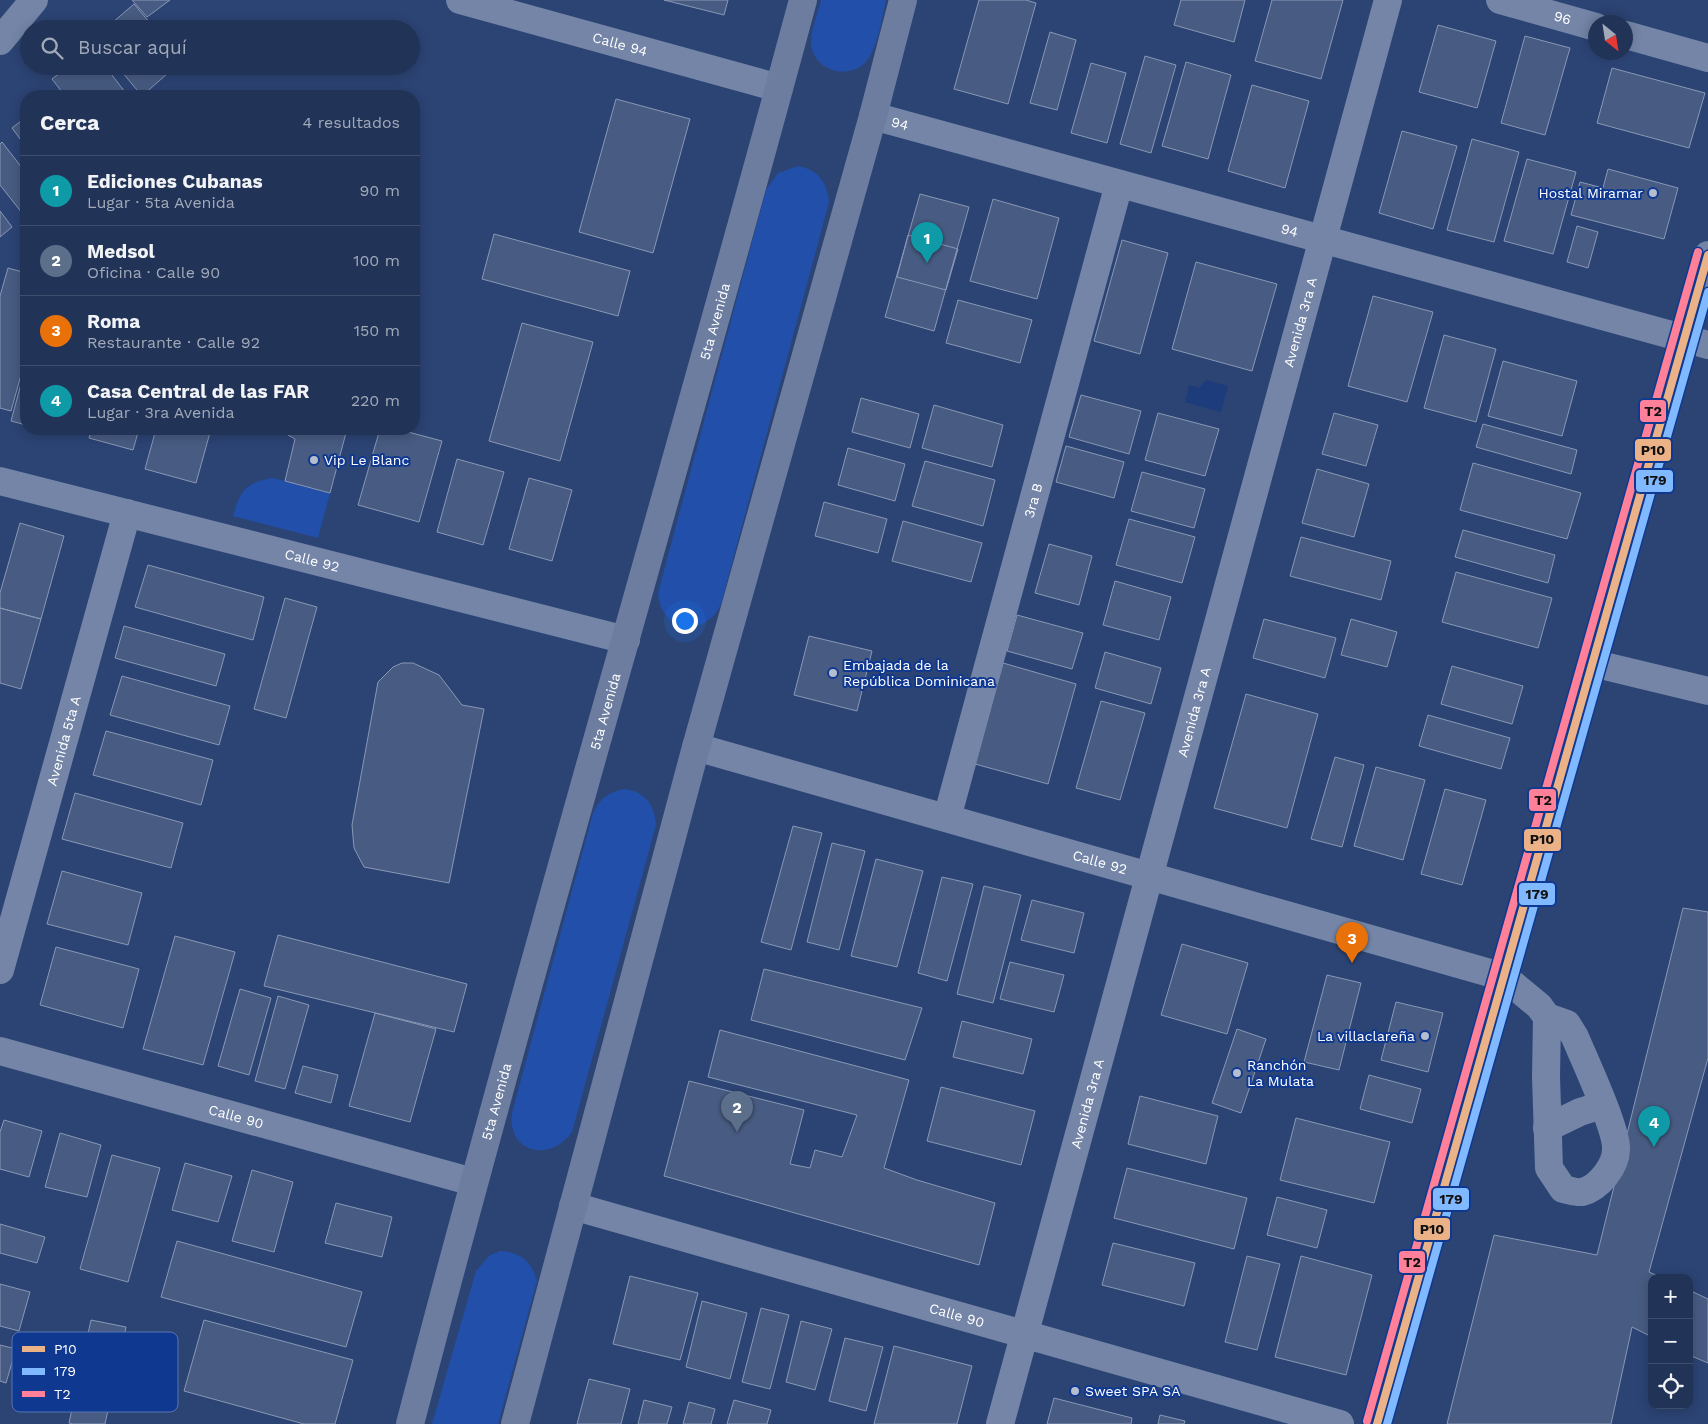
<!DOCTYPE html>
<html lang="es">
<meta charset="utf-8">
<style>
:root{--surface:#213357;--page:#2d3f61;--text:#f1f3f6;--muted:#a2aaba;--line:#3e4e6d;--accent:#8c9099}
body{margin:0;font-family:"Work Sans",sans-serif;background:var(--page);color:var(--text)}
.controls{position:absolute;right:15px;bottom:15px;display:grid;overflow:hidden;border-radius:10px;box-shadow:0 2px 12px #0003}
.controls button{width:45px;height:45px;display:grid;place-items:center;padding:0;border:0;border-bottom:1px solid var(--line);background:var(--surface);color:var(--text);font:25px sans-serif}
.compass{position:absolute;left:1588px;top:15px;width:45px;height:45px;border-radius:50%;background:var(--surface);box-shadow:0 2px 12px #0003;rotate:150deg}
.you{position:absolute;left:684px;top:620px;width:18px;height:18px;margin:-12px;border:4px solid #fff;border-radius:50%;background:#1a73e8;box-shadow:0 0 0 8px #1a73e833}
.badge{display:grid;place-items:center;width:32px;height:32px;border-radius:50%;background:var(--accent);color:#fff;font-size:16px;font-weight:700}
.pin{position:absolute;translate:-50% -41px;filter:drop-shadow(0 1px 2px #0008)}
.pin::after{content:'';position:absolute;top:26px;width:18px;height:15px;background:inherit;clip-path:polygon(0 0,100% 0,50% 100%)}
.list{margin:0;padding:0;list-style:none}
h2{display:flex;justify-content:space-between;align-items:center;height:65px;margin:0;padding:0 20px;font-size:21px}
h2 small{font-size:16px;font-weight:400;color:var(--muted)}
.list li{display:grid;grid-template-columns:32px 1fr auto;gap:15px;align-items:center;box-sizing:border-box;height:70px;padding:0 20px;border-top:1px solid var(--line)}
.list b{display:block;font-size:19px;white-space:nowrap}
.list p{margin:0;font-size:16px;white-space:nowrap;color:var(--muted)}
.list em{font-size:16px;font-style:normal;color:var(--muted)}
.icon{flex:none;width:28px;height:28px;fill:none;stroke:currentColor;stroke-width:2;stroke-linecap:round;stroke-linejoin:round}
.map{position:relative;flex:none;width:1708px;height:1424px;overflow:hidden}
.search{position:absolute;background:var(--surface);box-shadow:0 2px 12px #0003;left:20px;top:20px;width:400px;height:55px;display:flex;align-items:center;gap:12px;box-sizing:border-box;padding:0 18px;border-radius:28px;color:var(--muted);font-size:19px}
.panel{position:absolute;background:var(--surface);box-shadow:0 2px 12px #0003;left:20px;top:90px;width:400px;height:345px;border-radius:20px}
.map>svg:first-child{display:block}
.green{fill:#224fa9}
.water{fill:#1d3c7c}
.building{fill:#485b82;stroke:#8998b5}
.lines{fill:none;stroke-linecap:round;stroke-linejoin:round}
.minor{stroke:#7485a7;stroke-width:28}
.major{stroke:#7384a5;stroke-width:28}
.highway{stroke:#6c7d9f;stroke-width:28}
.bus-1-casing{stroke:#0f3991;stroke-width:11}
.bus-2-casing{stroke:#0f3991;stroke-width:11}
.bus-3-casing{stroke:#0f3991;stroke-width:11}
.bus-1{stroke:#ebb288;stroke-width:8}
.bus-2{stroke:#80b9ff;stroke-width:8}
.bus-3{stroke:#ff8098;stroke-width:8}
.poi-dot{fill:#b5bece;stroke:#0f3991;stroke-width:2}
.labels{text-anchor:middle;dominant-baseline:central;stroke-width:4;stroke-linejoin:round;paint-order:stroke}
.street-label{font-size:14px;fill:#fff;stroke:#0f3991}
.poi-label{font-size:14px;fill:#fff;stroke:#0f3991;text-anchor:start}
.key{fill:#0f3991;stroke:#5774b2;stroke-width:1}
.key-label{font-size:14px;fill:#fff}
.line-badge{stroke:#0f3991;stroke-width:2}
.pale-badge-label{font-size:14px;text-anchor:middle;font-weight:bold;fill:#111}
</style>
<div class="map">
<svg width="1708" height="1424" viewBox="0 0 1708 1424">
<rect width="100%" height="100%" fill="#2c4474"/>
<path class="green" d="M821,0H886C882,18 879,40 870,56C857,80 819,75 812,49C808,35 818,14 821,0Z
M798,166C818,170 827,181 829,202L721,604C705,639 661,633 658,593L766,190L778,173Z
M273,478L330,493L318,538L233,516C240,491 246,482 273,478Z
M625,789C645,792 655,805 656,825L572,1132C550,1163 507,1153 512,1113L593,813C600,798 609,792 625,789Z
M500,1251C520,1252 532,1261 537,1281L498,1424H432L476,1271L490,1255Z"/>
<path class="water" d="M1206,380L1228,386L1221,412L1185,402L1189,385L1199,388Z"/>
<path class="building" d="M132,0H170L147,17Z
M664,0H728L724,15Z
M979,0H1026L1036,3L1008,104L954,89Z
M1181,0H1245L1234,42L1174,25Z
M1272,0H1343L1321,79L1255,61Z
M134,4L155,29H105Z
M1438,25L1496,41L1477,108L1419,92Z
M1050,32L1076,40L1057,110L1030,103Z
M1525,36L1570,48L1545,135L1501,123Z
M1145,56L1176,65L1151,153L1120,144Z
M1186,62L1231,75L1208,159L1162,146Z
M1091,63L1126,73L1107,143L1071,133Z
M69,66H105L128,96H65L52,79Z
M117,66H176L142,96Z
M1612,68L1705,93L1689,148L1597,123Z
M1252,85L1309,101L1285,188L1228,171Z
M616,99L690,119L653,253L579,232Z
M26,117V147L12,128Z
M1402,131L1457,146L1433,229L1379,213Z
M1472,139L1519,152L1494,242L1447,230Z
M2,142L26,173V218L0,185V144Z
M1527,159L1576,172L1553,254L1504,241Z
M1608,169L1678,188L1664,239L1571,215L1580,182L1603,188Z
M920,194L969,207L934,331L885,317Z
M993,199L1059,218L1037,299L970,281Z
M0,211L12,227L0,237Z
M1577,226L1598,232L1588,268L1567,262Z
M494,234L630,271L618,316L482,279Z
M908,235L958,249L946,290L897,277Z
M1122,240L1168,253L1140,354L1094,341Z
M1196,262L1277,284L1252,371L1172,349Z
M8,268L26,273V357L11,411L0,408V296Z
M1373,296L1433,312L1407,402L1348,386Z
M958,300L1032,320L1020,363L946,343Z
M522,323L593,342L560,461L489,441Z
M1444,335L1496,349L1476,422L1424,408Z
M1503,361L1577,381L1562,436L1488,416Z
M26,365V425L11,421Z
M1081,395L1141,411L1129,454L1069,437Z
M861,398L919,414L910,448L852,432Z
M934,405L1003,425L992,467L922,448Z
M1158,413L1219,429L1205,476L1145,460Z
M1334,413L1378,425L1366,466L1322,454Z
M1483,424L1577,450L1571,474L1476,447Z
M92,429H139L133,450L89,438Z
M156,429H211L196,483L145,469Z
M286,429H347L330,493L285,481L295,439L288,435Z
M380,429H397L442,441L419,522L358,505Z
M1066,446L1124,462L1114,498L1056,482Z
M848,448L905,464L895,501L838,485Z
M457,459L504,472L483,545L437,532Z
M925,461L995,480L983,526L912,506Z
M1473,463L1581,493L1567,539L1460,510Z
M1317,469L1369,484L1354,537L1302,523Z
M1142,472L1205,489L1194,528L1131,511Z
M529,478L572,490L552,561L509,549Z
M824,502L887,519L878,553L815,536Z
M1129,519L1195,537L1182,583L1116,565Z
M903,521L982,543L971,582L892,561Z
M20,523L64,536L41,619L0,608V593Z
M1463,530L1555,555L1548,583L1455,557Z
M1301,537L1391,561L1381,600L1290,576Z
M1049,544L1092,556L1079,605L1035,593Z
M148,565L264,597L253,640L135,607Z
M1456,572L1552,598L1538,648L1442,622Z
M1115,581L1171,597L1159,640L1103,625Z
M285,598L317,607L286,718L254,709Z
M0,608L41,619L21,689L0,683Z
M1017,615L1083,633L1072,669L1007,651Z
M1264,619L1336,638L1325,678L1253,658Z
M1351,619L1397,632L1387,667L1341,655Z
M124,626L225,654L216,686L115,658Z
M809,636L872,651L857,711L794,695Z
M1105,652L1161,668L1151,704L1095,688Z
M402,663H413L439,675L462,705L484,709L449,883L364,867L354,848L352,825L378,682L393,667Z
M1003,663L1076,684L1048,784L975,764Z
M1452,666L1523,686L1512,724L1441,704Z
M122,676L230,706L219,745L110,715Z
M1246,694L1318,714L1287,828L1214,808Z
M1101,701L1145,713L1120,800L1076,788Z
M1428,715L1510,738L1501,769L1419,746Z
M106,731L213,760L201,805L93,775Z
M1335,757L1364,765L1342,847L1311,839Z
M1376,767L1425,780L1403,860L1354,846Z
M1445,789L1486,800L1462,885L1421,874Z
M75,793L183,823L171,868L62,839Z
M793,826L822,833L791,950L761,942Z
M832,843L865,851L839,950L807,942Z
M876,859L923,871L897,967L851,956Z
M62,871L142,893L128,945L47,924Z
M942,877L973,884L947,981L918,973Z
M984,886L1021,895L993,1003L957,994Z
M1032,900L1084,913L1074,953L1021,940Z
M1683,908L1708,912V1058L1649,1272L1662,1278H1652V1337L1632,1327L1611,1424H1447L1494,1235L1597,1255Z
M278,935L467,984L454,1032L264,986Z
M175,936L235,952L203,1065L143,1049Z
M1182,944L1248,963L1227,1034L1161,1015Z
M56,947L139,969L123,1028L40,1005Z
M1010,962L1064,975L1054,1012L1000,999Z
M764,969L922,1008L905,1060L751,1020Z
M1327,975L1361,983L1339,1070L1304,1062Z
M240,989L271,998L249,1075L218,1066Z
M278,996L309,1005L285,1089L255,1081Z
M1396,1002L1443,1013L1428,1072L1381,1060Z
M375,1013L436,1029L410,1122L349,1106Z
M962,1021L1032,1039L1023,1074L953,1057Z
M1237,1029L1266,1039L1241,1113L1212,1103Z
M720,1030L909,1080L884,1168L917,1180L995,1203L979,1265L664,1176L689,1081L804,1110L790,1164L810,1168L815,1150L842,1157L857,1115L708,1077Z
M303,1066L338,1075L331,1103L295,1093Z
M1369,1075L1421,1089L1412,1123L1360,1109Z
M941,1087L1035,1111L1021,1165L927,1141Z
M1140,1096L1218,1116L1206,1164L1128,1144Z
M1296,1118L1390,1142L1374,1203L1280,1180Z
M4,1120L42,1131L29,1177L0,1169V1132Z
M60,1133L101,1145L87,1197L45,1187Z
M112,1155L160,1168L128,1282L80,1269Z
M185,1163L232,1176L218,1222L172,1210Z
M1127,1168L1247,1198L1234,1249L1114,1218Z
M252,1170L293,1182L274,1252L232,1241Z
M1277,1197L1327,1210L1317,1248L1267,1235Z
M336,1203L392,1217L382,1257L325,1243Z
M0,1224L45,1237L37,1263L0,1253Z
M177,1241L362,1292L346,1347L161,1297Z
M1113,1243L1195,1263L1184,1306L1102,1285Z
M1247,1256L1280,1264L1257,1350L1225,1342Z
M1301,1256L1372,1275L1346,1375L1275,1357Z
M630,1276L698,1293L680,1360L613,1344Z
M0,1284L30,1292L19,1331L0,1326Z
M1689,1290L1708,1299V1363L1689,1355Z
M702,1301L747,1313L730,1379L686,1367Z
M761,1308L789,1315L770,1389L742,1382Z
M91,1320L126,1327L105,1424H73L69,1423Z
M204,1320L353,1360L335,1424H304L184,1391Z
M801,1321L832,1329L815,1390L786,1382Z
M845,1338L883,1347L866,1411L829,1401Z
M0,1345L16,1349L6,1383L0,1381Z
M894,1346L972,1366L957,1424H874Z
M589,1379L630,1389L621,1424H577Z
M1054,1398L1132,1418L1131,1424H1047Z
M644,1400L672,1407L667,1424H638Z
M734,1400L771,1410L767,1424H727Z
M689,1402L715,1409L711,1424H683Z
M1160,1415L1185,1421L1184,1424H1158Z"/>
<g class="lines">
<g class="minor">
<path id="s1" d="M460,0L779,88"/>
<path id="s2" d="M1500,0L1596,27"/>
<path d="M1626,35L1708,58"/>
<path d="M0,41L34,0"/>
<path id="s3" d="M873,116L1708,345"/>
<path id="s4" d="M0,481L626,640"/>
<path d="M1592,663L1708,691"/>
<path id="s5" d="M696,747L1504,977L1539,1006L1547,1017L1546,1077L1549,1168L1563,1189C1569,1190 1577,1193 1582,1192C1599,1188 1616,1166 1616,1149C1617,1129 1584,1059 1575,1037L1567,1024L1547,1017"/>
<path id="s6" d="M947,818L1119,184"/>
<path id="s7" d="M0,970L127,513"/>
<path id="s8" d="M0,1051L473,1182"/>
<path d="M1547,1128L1580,1112L1602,1105"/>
<path id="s9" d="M573,1206L1340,1424"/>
<path id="s10" d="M1000,1424L1388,0"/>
</g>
<path class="major" d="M1377,1424L1708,255"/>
<g class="highway">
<path id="s11" d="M410,1424C534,948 675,476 803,0"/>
<path d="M515,1424L696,747L873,116L903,0"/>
</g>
<g class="bus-1-casing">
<path id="bus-1" d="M1377,1424L1708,255"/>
</g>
<g class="bus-2-casing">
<path id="bus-2" d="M1387,1424L1708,292"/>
</g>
<g class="bus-3-casing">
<path id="bus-3" d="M1367,1421L1698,252"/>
</g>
<use href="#bus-1" class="bus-1"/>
<use href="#bus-2" class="bus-2"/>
<use href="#bus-3" class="bus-3"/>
</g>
<g class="poi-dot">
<circle cx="1653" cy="193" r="5"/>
<circle cx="314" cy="460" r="5"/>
<circle cx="833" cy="673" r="5"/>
<circle cx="1425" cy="1036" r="5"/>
<circle cx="1237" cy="1073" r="5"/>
<circle cx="1075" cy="1391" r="5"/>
</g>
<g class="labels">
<g class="street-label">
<text stroke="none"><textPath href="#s2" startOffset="65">96</textPath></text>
<text stroke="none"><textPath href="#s1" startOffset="166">Calle 94</textPath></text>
<text stroke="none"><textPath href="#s3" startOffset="28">94</textPath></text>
<text stroke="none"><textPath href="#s3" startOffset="432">94</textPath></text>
<text stroke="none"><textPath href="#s10" startOffset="1142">Avenida 3ra A</textPath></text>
<text stroke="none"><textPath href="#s11" startOffset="1144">5ta Avenida</textPath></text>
<text stroke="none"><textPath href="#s6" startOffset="329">3ra B</textPath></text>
<text stroke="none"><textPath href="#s4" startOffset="322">Calle 92</textPath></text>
<text stroke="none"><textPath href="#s11" startOffset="739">5ta Avenida</textPath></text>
<text stroke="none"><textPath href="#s10" startOffset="738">Avenida 3ra A</textPath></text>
<text stroke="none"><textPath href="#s7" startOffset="238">Avenida 5ta A</textPath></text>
<text stroke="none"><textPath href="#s5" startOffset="420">Calle 92</textPath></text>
<text stroke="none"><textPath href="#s11" startOffset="334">5ta Avenida</textPath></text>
<text stroke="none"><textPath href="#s10" startOffset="332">Avenida 3ra A</textPath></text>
<text stroke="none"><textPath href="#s8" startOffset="245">Calle 90</textPath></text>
<text stroke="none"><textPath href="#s9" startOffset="399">Calle 90</textPath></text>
</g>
<g class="poi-label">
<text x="1643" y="193" text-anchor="end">Hostal Miramar</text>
<text x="324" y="460">Vip Le Blanc</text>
<text x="843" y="665">Embajada de la<tspan x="843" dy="16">República Dominicana</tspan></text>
<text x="1415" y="1036" text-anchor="end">La villaclareña</text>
<text x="1247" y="1065">Ranchón<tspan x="1247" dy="16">La Mulata</tspan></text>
<text x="1085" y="1391">Sweet SPA SA</text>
</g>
</g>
<rect x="12" y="1332" width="166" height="80" rx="8" class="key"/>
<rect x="22" y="1346" width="23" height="6" fill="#ebb288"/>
<rect x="22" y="1368" width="23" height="7" fill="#80b9ff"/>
<rect x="22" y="1391" width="23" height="6" fill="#ff8098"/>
<g class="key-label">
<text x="54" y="1354">P10</text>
<text x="54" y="1376">179</text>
<text x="54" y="1399">T2</text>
</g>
<g class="line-badge">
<rect x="1639" y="399" width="28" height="24" rx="5" fill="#ff8098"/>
<rect x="1634" y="438" width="38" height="24" rx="5" fill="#ebb288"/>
<rect x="1635" y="469" width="39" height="24" rx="5" fill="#80b9ff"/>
<rect x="1528" y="788" width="29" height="24" rx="5" fill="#ff8098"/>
<rect x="1523" y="828" width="39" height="24" rx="5" fill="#ebb288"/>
<rect x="1518" y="882" width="38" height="24" rx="5" fill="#80b9ff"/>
<rect x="1432" y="1187" width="38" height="24" rx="5" fill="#80b9ff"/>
<rect x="1413" y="1217" width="38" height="24" rx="5" fill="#ebb288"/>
<rect x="1398" y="1250" width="28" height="24" rx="5" fill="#ff8098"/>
</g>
<g class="pale-badge-label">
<text x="1653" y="416">T2</text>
<text x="1653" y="455">P10</text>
<text x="1655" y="485">179</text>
<text x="1543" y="805">T2</text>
<text x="1542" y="844">P10</text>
<text x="1537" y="899">179</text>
<text x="1451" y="1204">179</text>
<text x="1432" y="1234">P10</text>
<text x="1412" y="1267">T2</text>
</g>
</svg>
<div class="controls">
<button>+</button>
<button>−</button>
<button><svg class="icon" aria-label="locate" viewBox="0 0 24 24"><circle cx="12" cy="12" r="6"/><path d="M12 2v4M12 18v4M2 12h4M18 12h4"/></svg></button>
</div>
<svg class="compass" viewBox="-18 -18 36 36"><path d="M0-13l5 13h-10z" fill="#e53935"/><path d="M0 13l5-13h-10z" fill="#a2aaba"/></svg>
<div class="you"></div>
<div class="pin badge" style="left:927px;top:263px;background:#0f9aa8">1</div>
<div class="pin badge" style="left:737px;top:1132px;background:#5c6f8a">2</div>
<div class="pin badge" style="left:1352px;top:963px;background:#e8710a">3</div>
<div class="pin badge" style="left:1654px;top:1147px;background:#0f9aa8">4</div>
<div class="search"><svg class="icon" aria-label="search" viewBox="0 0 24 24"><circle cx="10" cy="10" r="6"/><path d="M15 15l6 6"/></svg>Buscar aquí</div>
<section class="panel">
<h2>Cerca<small>4 resultados</small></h2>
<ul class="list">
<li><span class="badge" style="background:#0f9aa8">1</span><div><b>Ediciones Cubanas</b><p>Lugar · 5ta Avenida</p></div><em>90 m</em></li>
<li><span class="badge" style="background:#5c6f8a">2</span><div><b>Medsol</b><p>Oficina · Calle 90</p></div><em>100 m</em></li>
<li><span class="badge" style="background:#e8710a">3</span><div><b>Roma</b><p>Restaurante · Calle 92</p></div><em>150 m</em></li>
<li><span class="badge" style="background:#0f9aa8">4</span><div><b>Casa Central de las FAR</b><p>Lugar · 3ra Avenida</p></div><em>220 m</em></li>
</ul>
</section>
</div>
